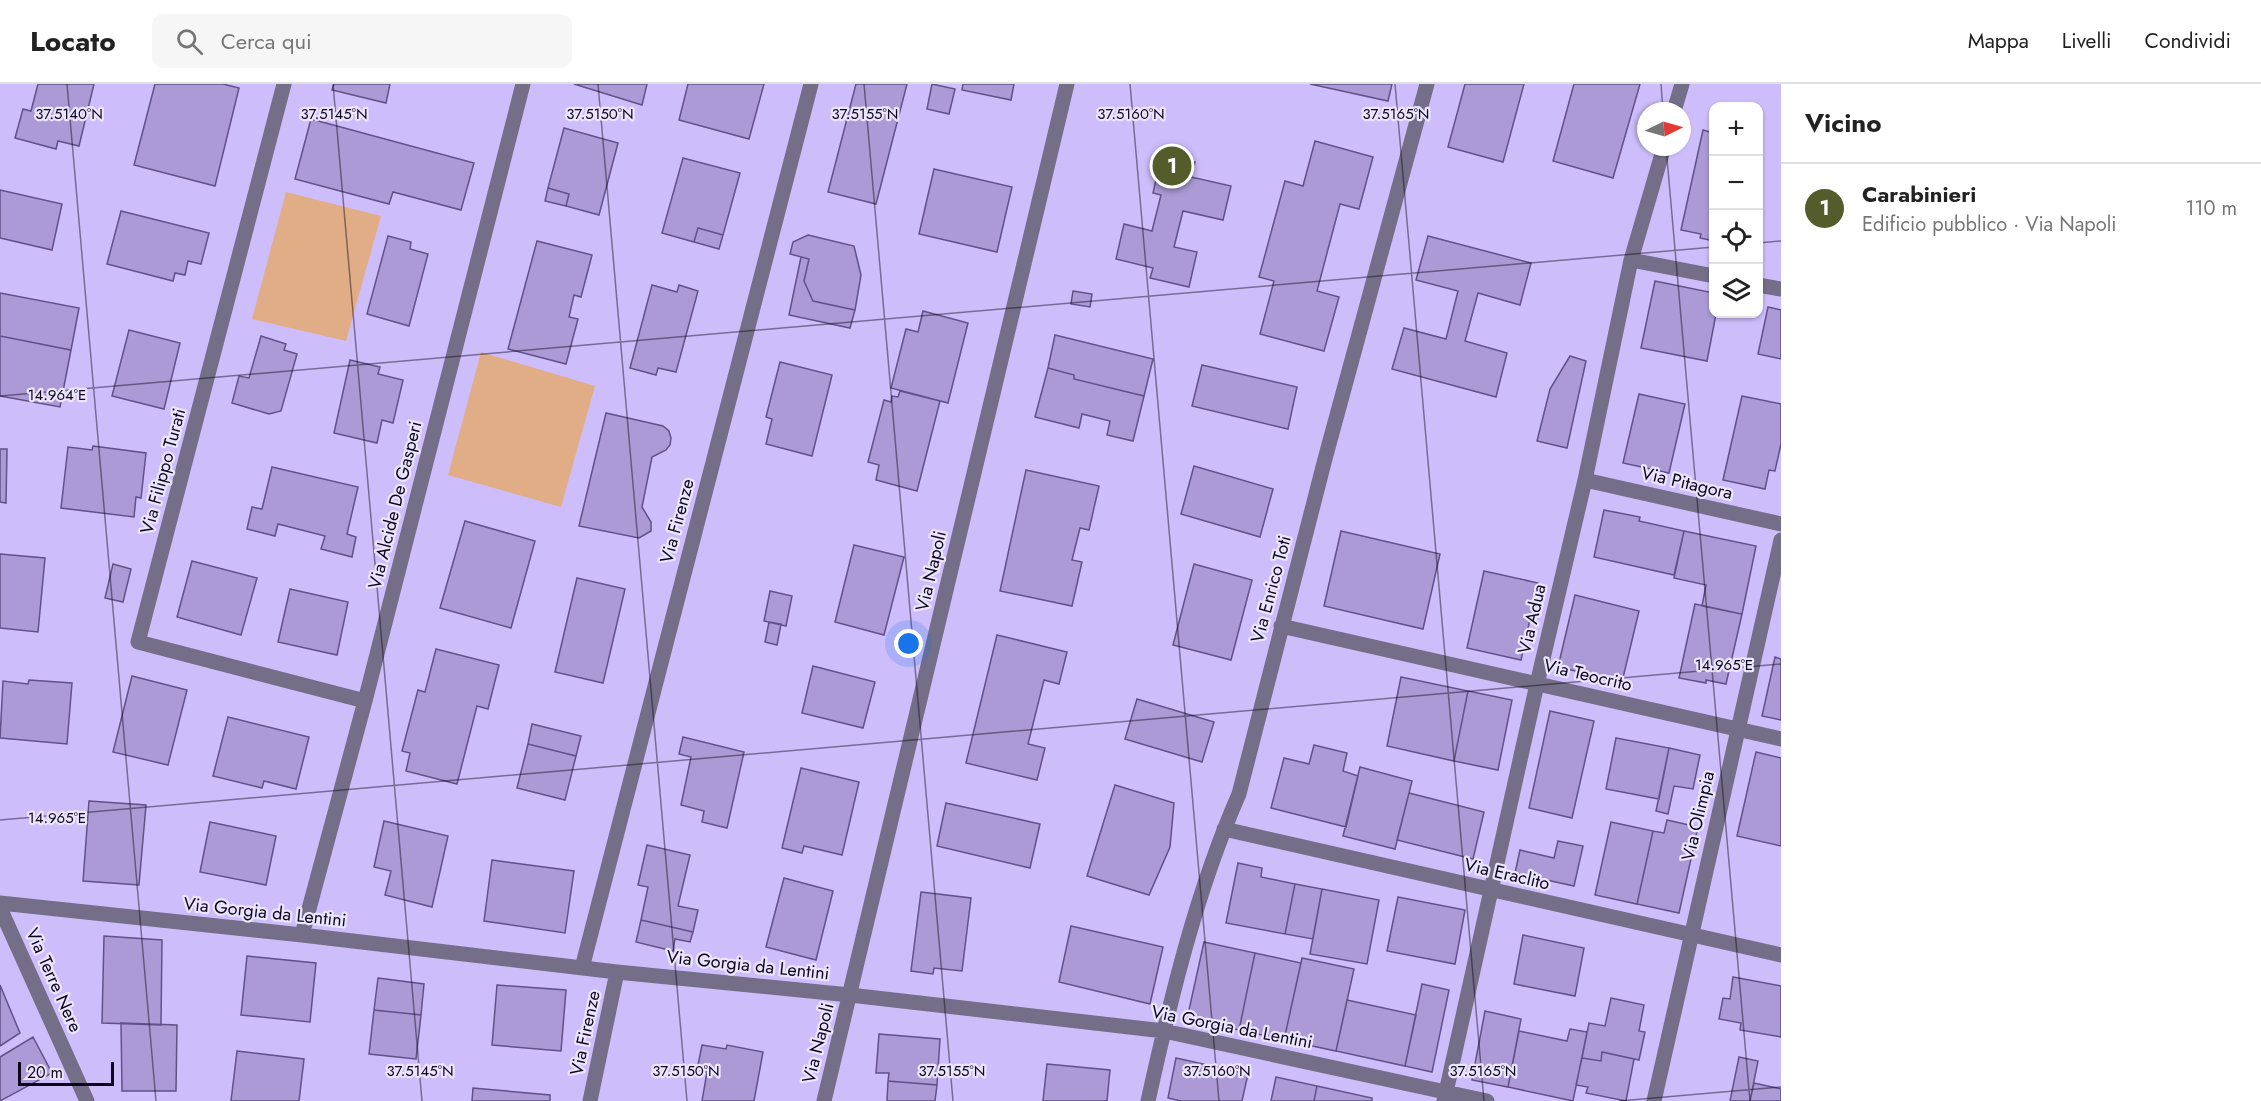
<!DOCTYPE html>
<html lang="it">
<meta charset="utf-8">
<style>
:root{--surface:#fff;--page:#f6f6f6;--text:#222;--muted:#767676;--line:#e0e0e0;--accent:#535c2a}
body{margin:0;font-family:Jost,sans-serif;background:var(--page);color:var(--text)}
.controls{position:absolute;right:18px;top:18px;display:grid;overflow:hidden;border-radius:12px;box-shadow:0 2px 4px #0004}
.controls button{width:54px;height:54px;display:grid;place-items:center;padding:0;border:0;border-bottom:2px solid var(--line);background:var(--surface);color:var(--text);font:30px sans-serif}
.compass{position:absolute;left:1637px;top:18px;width:54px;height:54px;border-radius:50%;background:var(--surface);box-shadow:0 2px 4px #0004;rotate:85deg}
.scale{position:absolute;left:18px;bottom:15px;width:96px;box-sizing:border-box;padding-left:6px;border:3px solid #0e071b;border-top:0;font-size:16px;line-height:21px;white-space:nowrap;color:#0e071b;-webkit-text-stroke:4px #ebe5ff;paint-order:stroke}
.you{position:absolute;left:909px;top:560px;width:21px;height:21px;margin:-15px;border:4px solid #fff;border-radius:50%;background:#1a73e8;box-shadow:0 0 0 9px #1a73e833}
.badge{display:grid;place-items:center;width:39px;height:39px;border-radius:50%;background:var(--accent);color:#fff;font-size:20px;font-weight:700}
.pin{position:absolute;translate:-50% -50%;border:3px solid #fff;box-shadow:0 2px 6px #0006}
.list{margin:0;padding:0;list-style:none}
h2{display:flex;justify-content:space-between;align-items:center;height:78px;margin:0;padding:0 24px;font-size:26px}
h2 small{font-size:20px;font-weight:400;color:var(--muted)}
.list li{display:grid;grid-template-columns:39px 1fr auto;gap:18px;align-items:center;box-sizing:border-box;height:90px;padding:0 24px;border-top:2px solid var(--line)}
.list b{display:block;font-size:22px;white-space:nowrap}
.list p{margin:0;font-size:20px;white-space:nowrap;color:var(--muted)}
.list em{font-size:20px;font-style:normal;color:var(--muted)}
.icon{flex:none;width:33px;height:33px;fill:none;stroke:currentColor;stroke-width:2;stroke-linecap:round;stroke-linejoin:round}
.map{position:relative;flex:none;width:1781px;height:1017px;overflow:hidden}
header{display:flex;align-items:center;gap:36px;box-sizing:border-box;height:84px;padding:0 30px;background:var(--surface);border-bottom:2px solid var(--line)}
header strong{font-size:28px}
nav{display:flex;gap:33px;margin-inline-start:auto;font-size:21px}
.search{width:420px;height:54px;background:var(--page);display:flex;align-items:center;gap:15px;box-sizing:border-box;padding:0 21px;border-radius:12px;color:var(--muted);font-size:22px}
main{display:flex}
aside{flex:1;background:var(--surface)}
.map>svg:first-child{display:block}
.green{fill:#e1ad87}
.building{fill:#ab9ad6;stroke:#625188;stroke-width:1.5}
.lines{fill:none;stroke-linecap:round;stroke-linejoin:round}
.minor{stroke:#756e88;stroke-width:15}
.ticks{fill:none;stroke:#0e071b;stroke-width:1.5;stroke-opacity:0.45}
.labels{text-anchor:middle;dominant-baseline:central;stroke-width:4.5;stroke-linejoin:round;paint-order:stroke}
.street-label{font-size:18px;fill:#0e071b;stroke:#ebe5ff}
.ticks-label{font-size:15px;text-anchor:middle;fill:#0e071b;stroke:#ebe5ff;stroke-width:4.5;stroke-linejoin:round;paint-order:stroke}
</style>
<header>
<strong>Locato</strong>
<div class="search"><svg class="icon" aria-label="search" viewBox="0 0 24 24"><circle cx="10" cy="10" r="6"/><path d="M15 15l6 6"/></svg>Cerca qui</div>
<nav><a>Mappa</a><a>Livelli</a><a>Condividi</a></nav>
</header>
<main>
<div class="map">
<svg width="1781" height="1017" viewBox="0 0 1781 1017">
<rect width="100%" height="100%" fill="#cebdfb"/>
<path class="green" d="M286,108L381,132L346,257L252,235Z
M481,268L595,302L561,423L448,391Z"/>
<path class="building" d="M38,0H94L79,62L58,57L56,65L15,54L23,25L31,27Z
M155,0H223L239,4L215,102L134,81Z
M334,0H390L386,19L332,6Z
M574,0H647L642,21Z
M688,0H764L749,55L679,36Z
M856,0H907L876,120L828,108Z
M932,0L955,5L949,30L927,25Z
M963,0H1014L1011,16L962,6Z
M1310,0H1392L1388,17Z
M1465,0H1524L1503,78L1448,63Z
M1574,0H1640L1613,94L1553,77Z
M311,35L474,79L461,126L393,108L389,120L295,95Z
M564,44L618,59L599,131L566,122L569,110L548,104Z
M1703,46L1714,49V157L1700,154L1701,150L1681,146Z
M1315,57L1373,73L1359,125L1340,120L1317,207L1339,213L1324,267L1260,250L1274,197L1259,193L1285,97L1303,102Z
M1162,69L1195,78L1191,93L1231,102L1223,136L1183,127L1174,163L1197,168L1189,203L1150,194L1153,184L1116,175L1124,140L1152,147L1161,111L1153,109Z
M683,74L740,89L723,151L698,144L694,158L662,149Z
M934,85L1012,103L997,168L919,150Z
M548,104L569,110L566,122L545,117Z
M0,106L62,120L52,166L0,154Z
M121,127L209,149L201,180L188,177L185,191L175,189L173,197L107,180Z
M698,144L723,151L719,165L694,158Z
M808,151L854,162L861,191L855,226L813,217L804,197L809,175L790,170L793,158Z
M388,152L411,158L410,165L428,170L409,242L367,230Z
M1428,152L1531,179L1520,221L1478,209L1465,257L1507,269L1496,313L1392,285L1404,244L1446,255L1458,207L1416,196Z
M537,157L592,171L581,213L574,211L569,233L578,235L566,280L508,265Z
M801,173L809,175L804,197L813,217L855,226L850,244L789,231Z
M1655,197L1714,209V230H1716L1707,277L1641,264Z
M652,201L677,208L679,201L698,207L676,288L658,284L656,291L630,284Z
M1073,207L1092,210L1090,223L1071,220Z
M0,209L79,224L71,266L0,252Z
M1768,223L1781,226V275L1758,270Z
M923,227L968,239L948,319L891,304L906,245L918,248Z
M129,246L180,259L164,325L112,312Z
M1055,251L1153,275L1144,312L1074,295V291L1048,284Z
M0,252L71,266L60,323L0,312Z
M261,252L286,260L284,266L297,270L281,327L269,330L232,319L239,292L249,294Z
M1570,272L1586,277L1567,364L1537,357L1550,305Z
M350,276L380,283L378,290L403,296L393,339L382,336L377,359L334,349Z
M780,278L832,291L812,372L766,360L772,335L766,333Z
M1202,281L1297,303L1288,345L1192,322Z
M1048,284L1074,291V295L1144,312L1133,357L1107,351L1110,337L1082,330L1079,344L1035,333Z
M900,307L940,317L917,407L876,396L879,381L868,378L884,316L891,318L892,312L898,313Z
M1639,310L1685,320L1669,389L1623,379Z
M1742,312L1781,320V360L1775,387L1769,386L1765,405L1723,396Z
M606,329L663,342L669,347L671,354L670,361L666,366L652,373L642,423L651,438V447L639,454L579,442Z
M93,362L146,369L141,414L136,413L134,433L61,424L68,363L92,366Z
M0,365H7L6,419L0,418Z
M1194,382L1273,405L1260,453L1181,430Z
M272,383L358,403L347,450L356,453L352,473L321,465L325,452L278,440L275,452L247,445L252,423L262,425Z
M1026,386L1099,402L1089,446L1080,444L1072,476L1082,478L1072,522L1000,507Z
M1604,426L1640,433L1639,437L1684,447L1674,491L1594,473Z
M465,437L535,457L511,544L440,524Z
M1341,447L1440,470L1423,545L1324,522Z
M1684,447L1756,462L1742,530L1702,522L1706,501L1674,494Z
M854,461L904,473L884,551L835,538Z
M0,470L45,474L38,548L0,544Z
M192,477L257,494L241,551L177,533Z
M113,480L131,485L123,518L105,514Z
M1194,480L1252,496L1231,576L1173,561Z
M1484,487L1538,499L1521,576L1467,564Z
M577,494L625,505L603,599L555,588Z
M290,505L348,518L337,571L278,558Z
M770,507L792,512L786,542L764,537Z
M1575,511L1639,527L1622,598L1558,583Z
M1695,520L1742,530L1726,600L1706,596V599L1679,594Z
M769,538L781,540L777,561L765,558Z
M997,551L1067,568L1059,600L1044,596L1028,660L1045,664L1037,696L966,679Z
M436,565L499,581L488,625L477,622L457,700L406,687L410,669L402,667L418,606L425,608Z
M1775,573L1781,575V636L1762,632Z
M813,582L875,598L863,644L802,629Z
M132,592L187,606L168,681L113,668Z
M1401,593L1468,607L1454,677L1387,662Z
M29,596L72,599L67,660L0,654L3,597L28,600Z
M1468,607L1512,616L1498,686L1454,677Z
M1137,615L1214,638L1202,678L1125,655Z
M1550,627L1594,637L1572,734L1529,724Z
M228,633L309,653L296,705L264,697L262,704L213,692Z
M532,640L581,652L576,672L528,660Z
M683,653L744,668L727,744L702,738L704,727L681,721L691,673L679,670Z
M1616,654L1669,664L1659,715L1606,705Z
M528,660L576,672L565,716L517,704Z
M1314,661L1347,669L1343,687L1358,692L1346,743L1271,724L1284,674L1309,680Z
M1669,664L1700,671L1693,705L1674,702L1668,730L1656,727Z
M1756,668L1781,674V762L1737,752Z
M1360,683L1412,697L1395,765L1343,752Z
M801,684L859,698L842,771L804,762L802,769L782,764Z
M1115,701L1174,719L1170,763L1149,811L1087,792Z
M1409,709L1484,728L1473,775L1397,756Z
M89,717L146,721L139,801L83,797Z
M946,719L1040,740L1030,784L937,762Z
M1667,736L1698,743L1679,829L1637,820L1653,747L1664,749Z
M384,737L448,752L432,823L385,811L391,787L374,783Z
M210,738L276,752L266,801L200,788Z
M1611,738L1653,747L1637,820L1595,811Z
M1558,757L1583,762L1574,802L1515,789L1520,766L1554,774Z
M647,761L690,771L678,822L698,826L693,848L641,836L648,803L638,801Z
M492,776L574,787L565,849L484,837Z
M1238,779L1262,784L1261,793L1295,800L1285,850L1226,839Z
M784,794L833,807L816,876L766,863Z
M1295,800L1322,805L1313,855L1285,850Z
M1322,805L1379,816L1367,880L1310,870Z
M921,808L971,814L962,887L934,884L933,890L911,887Z
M1398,813L1465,826L1455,880L1387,867Z
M641,836L693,848L690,858L675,855L673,867L636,858Z
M1071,842L1163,863L1150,920L1059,898Z
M1523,851L1584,864L1575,912L1514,900Z
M104,852L162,856L161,941L102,939Z
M1204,858L1255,869L1239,946L1187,935Z
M1255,869L1301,879L1284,956L1239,946Z
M247,872L316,879L310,938L241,931Z
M1302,874L1354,885L1336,967L1284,956Z
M1733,893L1781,902V953L1740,946L1741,939L1719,935L1723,914L1730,915Z
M378,894L424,900L421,931L374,926Z
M1422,900L1449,906L1432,988L1405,982Z
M0,901L20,949L0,962Z
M497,901L566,906L561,967L492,961Z
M1611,914L1644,921L1639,947L1645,948L1639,976L1602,968L1601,977L1582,974L1589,939L1605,942Z
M1347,916L1416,931L1405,982L1336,967Z
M374,926L421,931L416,975L369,970Z
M1485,927L1521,935L1508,1003L1472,996Z
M121,939L177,941L176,1007H122Z
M1570,945L1587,948L1573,1017L1508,1003L1519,947L1567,957Z
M879,950L940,955L937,1001L888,997L889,989H876Z
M33,953L52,989L0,1017V973Z
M702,961L726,965L727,961L763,968L754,1017H702L707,988L697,986Z
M237,967L304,975L299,1017H231Z
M1602,968L1634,975L1626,1017L1586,1009L1588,1003L1576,1001L1582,974L1601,977Z
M1739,973L1758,977L1750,1017H1730Z
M1176,974L1248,990L1242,1017H1181L1168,1014Z
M1047,980L1110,986L1107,1017H1043Z
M1276,993L1317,1002L1314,1017H1271Z
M888,997L937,1001L935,1017H887Z
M1754,999L1781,1005V1017H1750Z
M1317,1002L1372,1014V1017H1314Z
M473,1004L550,1011V1017H472Z"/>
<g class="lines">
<path class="minor" d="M284,0L138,558L365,617
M1674,27L1682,0
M1631,176L1714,192
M1758,201L1781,205
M1585,396L1781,440
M1281,542L1781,655
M1224,745L1781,871
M0,819L302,851L617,888L850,911L1164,947L1487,1017
M0,824L87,1017
M302,851L365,617L523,0
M582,884L811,0
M590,1017L617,888
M824,1017L1067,0
M1148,1017C1171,913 1196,808 1239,710L1325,375L1427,0
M1444,1017L1537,600L1585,396L1631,176L1664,63
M1654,1017L1781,456"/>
</g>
<path class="ticks" d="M67,0L156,1017M333,0L422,1017M598,0L687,1017M864,0L953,1017M1130,0L1219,1017M1395,0L1484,1017M1661,0L1663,27M1666,63L1750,1017M1758,159L1781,157M0,312L1714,163M0,736L1781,580M1619,1017L1781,1003"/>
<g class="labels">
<g class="street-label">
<text transform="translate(163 387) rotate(-75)">Via Filippo Turati</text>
<text transform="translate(1687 399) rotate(13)">Via Pitagora</text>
<text transform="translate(395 421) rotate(-76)">Via Alcide De Gasperi</text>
<text transform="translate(677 437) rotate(-75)">Via Firenze</text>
<text transform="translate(931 487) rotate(-77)">Via Napoli</text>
<text transform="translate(1271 505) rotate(-75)">Via Enrico Toti</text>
<text transform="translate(1532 535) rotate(-77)">Via Adua</text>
<text transform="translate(1588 591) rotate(13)">Via Teocrito</text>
<text transform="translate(1698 732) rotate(-77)">Via Olimpia</text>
<text transform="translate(1507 790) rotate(13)">Via Eraclito</text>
<text transform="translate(265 828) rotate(6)">Via Gorgia da Lentini</text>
<text transform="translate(748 881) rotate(6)">Via Gorgia da Lentini</text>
<text transform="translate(54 896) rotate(66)">Via Terre Nere</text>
<text transform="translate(1232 943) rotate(11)">Via Gorgia da Lentini</text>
<text transform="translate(585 949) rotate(-78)">Via Firenze</text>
<text transform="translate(818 959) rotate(-76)">Via Napoli</text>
</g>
</g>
<g class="ticks-label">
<text x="69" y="35">37.5140°N</text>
<text x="334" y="35">37.5145°N</text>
<text x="600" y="35">37.5150°N</text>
<text x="865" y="35">37.5155°N</text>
<text x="1131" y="35">37.5160°N</text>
<text x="1396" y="35">37.5165°N</text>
<text x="57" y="316">14.964°E</text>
<text x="1724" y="586">14.965°E</text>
<text x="57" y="739">14.965°E</text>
<text x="420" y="992">37.5145°N</text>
<text x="686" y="992">37.5150°N</text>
<text x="952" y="992">37.5155°N</text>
<text x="1217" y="992">37.5160°N</text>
<text x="1483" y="992">37.5165°N</text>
</g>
</svg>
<div class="controls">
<button>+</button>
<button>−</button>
<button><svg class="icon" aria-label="locate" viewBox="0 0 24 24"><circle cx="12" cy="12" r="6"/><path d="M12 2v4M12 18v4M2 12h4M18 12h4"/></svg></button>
<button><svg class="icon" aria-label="layers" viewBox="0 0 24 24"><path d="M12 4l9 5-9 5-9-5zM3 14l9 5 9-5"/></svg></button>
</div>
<svg class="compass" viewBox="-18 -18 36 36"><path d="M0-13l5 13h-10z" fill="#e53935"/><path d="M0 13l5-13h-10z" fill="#767676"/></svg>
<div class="scale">20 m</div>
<div class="you"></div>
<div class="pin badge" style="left:1172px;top:82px">1</div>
</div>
<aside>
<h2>Vicino<small></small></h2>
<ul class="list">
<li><span class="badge">1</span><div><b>Carabinieri</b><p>Edificio pubblico · Via Napoli</p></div><em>110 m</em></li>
</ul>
</aside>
</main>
